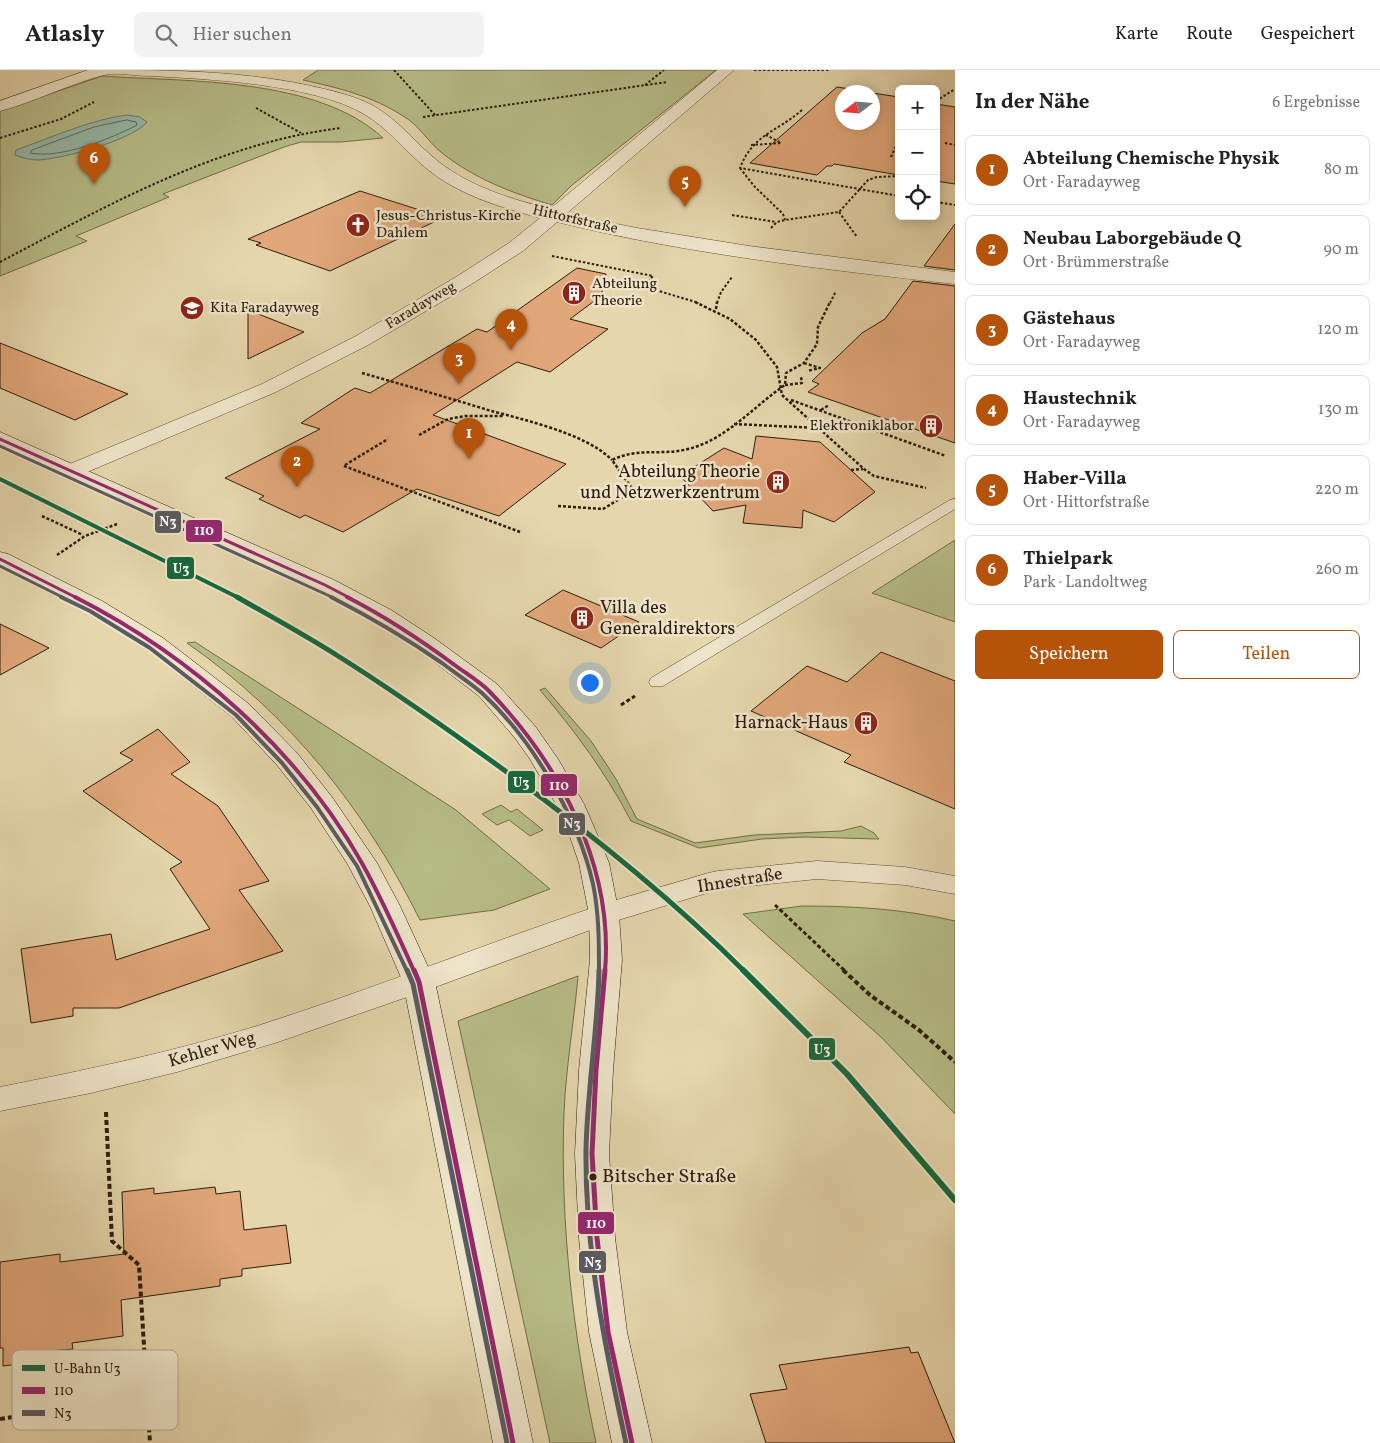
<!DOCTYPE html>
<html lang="de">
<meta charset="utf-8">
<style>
:root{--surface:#fff;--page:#f2f2f2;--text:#222;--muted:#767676;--line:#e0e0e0;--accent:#b45309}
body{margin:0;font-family:Vollkorn,serif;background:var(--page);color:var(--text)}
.controls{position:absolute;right:15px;top:15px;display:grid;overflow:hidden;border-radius:8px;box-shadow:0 2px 12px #0003}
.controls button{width:45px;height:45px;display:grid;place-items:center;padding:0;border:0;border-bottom:1px solid var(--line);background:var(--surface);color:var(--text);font:25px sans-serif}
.compass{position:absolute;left:835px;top:15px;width:45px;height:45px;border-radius:50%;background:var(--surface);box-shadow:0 2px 12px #0003;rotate:254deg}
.you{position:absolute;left:589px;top:612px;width:18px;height:18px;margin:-12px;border:4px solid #fff;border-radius:50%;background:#1a73e8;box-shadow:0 0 0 8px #1a73e833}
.badge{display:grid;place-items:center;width:32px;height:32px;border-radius:50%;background:var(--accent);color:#fff;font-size:16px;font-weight:700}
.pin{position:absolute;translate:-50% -41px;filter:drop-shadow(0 1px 2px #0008)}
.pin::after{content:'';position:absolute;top:26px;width:18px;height:15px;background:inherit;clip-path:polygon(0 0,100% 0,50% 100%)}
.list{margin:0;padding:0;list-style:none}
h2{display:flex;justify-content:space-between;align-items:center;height:65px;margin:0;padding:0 20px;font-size:21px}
h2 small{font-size:16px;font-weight:400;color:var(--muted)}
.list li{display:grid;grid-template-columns:32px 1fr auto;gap:15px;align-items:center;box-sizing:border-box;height:70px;margin:0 10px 10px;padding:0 10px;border:1px solid var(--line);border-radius:8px}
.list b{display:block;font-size:19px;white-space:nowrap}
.list p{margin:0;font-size:16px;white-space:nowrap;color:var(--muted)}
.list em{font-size:16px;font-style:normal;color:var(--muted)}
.actions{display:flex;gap:10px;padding:15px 20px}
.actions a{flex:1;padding:11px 0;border:1px solid var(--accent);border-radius:8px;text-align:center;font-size:18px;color:var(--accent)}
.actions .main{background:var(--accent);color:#fff}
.icon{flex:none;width:28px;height:28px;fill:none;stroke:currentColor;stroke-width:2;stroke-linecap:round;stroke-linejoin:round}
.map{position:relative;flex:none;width:955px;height:1373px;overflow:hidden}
header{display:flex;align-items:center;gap:30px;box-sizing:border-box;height:70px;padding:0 25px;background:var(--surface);border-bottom:1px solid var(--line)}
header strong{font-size:24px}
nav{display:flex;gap:28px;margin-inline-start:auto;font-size:18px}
.search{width:350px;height:45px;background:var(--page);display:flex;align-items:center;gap:12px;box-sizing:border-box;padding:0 18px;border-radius:8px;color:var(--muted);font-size:19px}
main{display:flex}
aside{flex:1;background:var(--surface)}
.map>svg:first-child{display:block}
.green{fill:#b7bd88;stroke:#726c4a}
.water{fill:#96b9a9;stroke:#6c7a6a}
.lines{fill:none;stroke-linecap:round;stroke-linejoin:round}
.shore{stroke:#616a5a;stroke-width:1}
.building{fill:#e1a77a;stroke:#2c1c0b}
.service-casing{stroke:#5a4a33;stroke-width:1}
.minor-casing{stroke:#5a4a33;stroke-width:1}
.secondary-casing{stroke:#2c1c0b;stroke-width:1}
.path-far3{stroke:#2c1c0b;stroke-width:2;stroke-dasharray:2.5 2;stroke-linecap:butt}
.path-far2{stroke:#2c1c0b;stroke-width:2.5;stroke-dasharray:3 2;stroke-linecap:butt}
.path-far1{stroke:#2c1c0b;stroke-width:3;stroke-dasharray:4 2.5;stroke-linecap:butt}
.path{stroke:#2c1c0b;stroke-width:4;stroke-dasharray:5 3;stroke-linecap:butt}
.service{fill:#eee4c9;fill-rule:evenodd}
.minor{fill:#eee4c9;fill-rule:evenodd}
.secondary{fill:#eee4c9;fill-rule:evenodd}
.bus-1-far2-casing{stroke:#eee4c9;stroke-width:6}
.bus-1-far1-casing{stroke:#eee4c9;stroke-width:8}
.bus-1-casing{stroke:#eee4c9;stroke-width:9}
.bus-2-far2-casing{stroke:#eee4c9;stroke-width:6}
.bus-2-far1-casing{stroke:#eee4c9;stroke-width:8}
.bus-2-casing{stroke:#eee4c9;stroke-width:9}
.bus-1-far2{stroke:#95276e;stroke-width:3}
.bus-1-far1{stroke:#95276e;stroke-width:4}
.bus-1{stroke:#95276e;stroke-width:5}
.bus-2-far2{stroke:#595b62;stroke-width:3}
.bus-2-far1{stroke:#595b62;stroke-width:4}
.bus-2{stroke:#595b62;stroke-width:5}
.metro-1-far2-casing{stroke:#eee4c9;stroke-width:7}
.metro-1-far1-casing{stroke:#eee4c9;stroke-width:9}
.metro-1-casing{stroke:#eee4c9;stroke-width:10}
.metro-1-far2{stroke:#16683d;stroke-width:4}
.metro-1-far1{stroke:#16683d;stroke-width:5}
.metro-1{stroke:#16683d;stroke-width:6}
.bus-dot{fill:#2c1c0b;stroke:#eee4c9;stroke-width:2}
.labels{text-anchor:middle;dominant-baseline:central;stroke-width:5;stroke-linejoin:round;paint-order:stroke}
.far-poi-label{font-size:15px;fill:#2c1c0b;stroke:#eee4c9;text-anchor:start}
.far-street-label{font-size:15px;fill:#2c1c0b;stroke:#eee4c9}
.poi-label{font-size:18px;fill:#2c1c0b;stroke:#eee4c9;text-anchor:end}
.street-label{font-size:18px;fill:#2c1c0b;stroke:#eee4c9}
.near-bus-label{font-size:20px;fill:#2c1c0b;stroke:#eee4c9;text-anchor:start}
.key{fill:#eee4c9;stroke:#b4a890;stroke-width:1}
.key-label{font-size:14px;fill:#2c1c0b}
.line-badge{stroke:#eee4c9;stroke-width:2}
.badge-label{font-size:14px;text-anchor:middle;font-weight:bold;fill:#fff}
</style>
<header>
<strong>Atlasly</strong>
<div class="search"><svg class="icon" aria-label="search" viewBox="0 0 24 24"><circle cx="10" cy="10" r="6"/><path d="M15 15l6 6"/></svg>Hier suchen</div>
<nav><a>Karte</a><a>Route</a><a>Gespeichert</a></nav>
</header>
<main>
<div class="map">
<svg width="955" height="1373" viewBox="0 0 955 1373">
<rect width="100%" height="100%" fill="#e5d6ac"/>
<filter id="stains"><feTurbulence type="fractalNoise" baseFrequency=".004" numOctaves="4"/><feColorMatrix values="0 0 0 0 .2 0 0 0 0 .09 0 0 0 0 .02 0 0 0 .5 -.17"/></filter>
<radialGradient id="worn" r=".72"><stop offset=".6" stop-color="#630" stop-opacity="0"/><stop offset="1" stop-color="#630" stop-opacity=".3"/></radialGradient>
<path class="green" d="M318,0H716L571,116L552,135C512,123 475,109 442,83C428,72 419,55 403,46C372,26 339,18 303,10Z
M102,6C188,12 317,7 383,68L341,72H301L284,77L163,124L169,127L76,166L87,171L0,206V41Z
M955,470V552L872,523Z
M195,572L456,740L550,819L494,840L420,850C365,739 289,644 187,573Z
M545,618L591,671L616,709L637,749L695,773L754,765L841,761L861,756L874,763L879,769L804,767L762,769L699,778L631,751C606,703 575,661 540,620Z
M501,735L511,742L517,739L543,760L530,766L509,750L497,755L482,744Z
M802,836C854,836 904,839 955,851V1044L882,968L743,844Z
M578,906C574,952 566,997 564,1042C560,1154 573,1264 596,1373H550L458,951Z"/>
<path class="water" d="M127,45L140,47L147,52C133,70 62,89 38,90C29,90 23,88 15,85L16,80C53,67 89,50 127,45Z"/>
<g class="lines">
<path class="shore" d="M127,50L136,52L137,55C110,69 61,89 30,83L32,80L94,57Z"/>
</g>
<path class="building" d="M837,17L869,22H842V52H872V23L899,27V105L834,94L832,96H827L817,105L750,93Z
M936,34L955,37V114L936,111Z
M360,121L429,143L419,148L434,152L330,201L256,175L261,173L248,169Z
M955,154V200L924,196Z
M577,198L606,204L601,226L570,249L608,259L550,302L517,292L433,345L566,394L499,446L417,419L343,462L305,445L300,448L259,429L264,426L225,408L320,359L301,353L350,321L355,318L370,323L477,259L487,262Z
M913,211L955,216V373L808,322L819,314L812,311L862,263L885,249Z
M248,240L304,262L248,289Z
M0,273L128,324L75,350L0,318Z
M756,366L820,372L875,422L834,452L803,440L802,458L743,453L746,435L713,441L680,406L724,378L752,389Z
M563,520L639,552L601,578L525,545Z
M0,554L49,578L0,605Z
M881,582L955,611V739L844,692L851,685L751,641L807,596L847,612Z
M158,659L190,692L171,704L218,736L269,811L239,820L283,881L119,938H73V946L31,953L21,879L111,864L116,890L210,859L170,799L182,792L83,721L133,690L120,683Z
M215,1117L216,1124L240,1121L244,1160L286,1155L291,1193L242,1199V1206L220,1209V1216L121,1230L123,1266L72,1273L73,1279L49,1281V1290L3,1296V1278H0V1192L60,1184V1192L124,1184L122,1122L154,1118V1124Z
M909,1277L911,1283L918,1282L955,1373H766L750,1324L787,1319L779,1295Z"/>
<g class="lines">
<g class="service-casing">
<path id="service" d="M955,429V439L663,616H651L649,612L651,608L950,430Z"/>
</g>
<g class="minor-casing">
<path id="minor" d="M88,0C164,0 233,0 307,15C329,20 353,25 372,35C398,49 416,74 439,92C471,117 511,129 550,139L717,0H734L566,144L637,158L749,176L955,202V214C822,199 687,184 557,152L523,181L470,215L370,274L276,322L73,408L65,406L62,401L65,396L262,314L356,266L456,207L509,173L540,148C500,137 458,125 426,98C405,81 388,58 364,44C313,14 208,9 149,6C135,6 117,2 104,5C68,14 35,32 0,41V31Z
M817,791L905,797L955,806V824L905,815L817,809L720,819L615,851L430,919L278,972L177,1002L91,1023L0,1041V1017C86,1000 173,982 257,956C370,920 480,876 592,838C630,825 669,815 708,803L718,801Z"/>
</g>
<g class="secondary-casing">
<path id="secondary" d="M0,362L334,510L391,540L434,568L497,614L535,656L558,689L584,734L597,764L609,793L619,844L622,890L613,1000L609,1084L615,1168L627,1262L652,1373H612L589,1262L579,1168L575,1084L579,1000L590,890L589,844L579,793L569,764L556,734L530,689L515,668L479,626L416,578L373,550L316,520L0,377Z
M0,482L8,484L102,531L163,568L249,634L297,683L332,727L377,793L400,836L435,912L533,1373H493L403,912L370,836L347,793L311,738L277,695L231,646L145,578L84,541L0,498Z"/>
</g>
<path class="path-far3" d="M394,0L435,45
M754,0H829
M645,15L664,0
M936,31L955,19
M256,38L301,63
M802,40C777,62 753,64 740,98L899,126
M423,47L667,12
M0,68L61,49L94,32
M945,73L955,75
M751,75L781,73L764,64
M891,87L896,76
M740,98L754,116L783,144L785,150
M936,132L955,135
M839,142L857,167
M732,145L776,152
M771,158L777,152L785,150L839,142L868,110L877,107L899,106
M552,186L653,206L649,211L652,219L699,233
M0,192C108,135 218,73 341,58
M717,233L721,222L732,207
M830,233L836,221"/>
<path class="path-far2" d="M695,232L730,249L756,270L777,297L782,325L864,399L874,406L926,418
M716,239L717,232
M804,293L820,298L807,301
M362,303C404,315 446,327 488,340C524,350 585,363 612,390
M785,315L802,313L801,307
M791,330L946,386
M821,340L829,335
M734,354L818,358
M419,365L448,349L465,346H504
M345,395L388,369
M344,396L520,462
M851,400L863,399
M558,436L603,439L626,425L631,417L612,390C639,377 661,386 688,379C726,370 754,336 785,315L786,303L804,293L817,274L818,257L830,232
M42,446L83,465
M57,485L85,466L117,454"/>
<path class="path-far1" d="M621,635L635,626
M775,835L845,901"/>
<path class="path" d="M843,900L870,925L919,960L955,992
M106,1042L112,1171L139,1195L150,1373
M0,1349L147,1325"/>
<use href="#service" class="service"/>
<use href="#minor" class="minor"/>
<use href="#secondary" class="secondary"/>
<g class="bus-1-far2-casing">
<path id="bus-1-far2" d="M0,369L325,515L350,528
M0,489L77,528"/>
</g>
<g class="bus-1-far1-casing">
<path id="bus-1-far1" d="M75,527C191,586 299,680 363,795C382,829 398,865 414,901
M347,527C386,547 421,570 456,596C467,604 480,612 489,621C560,694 614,797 605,901"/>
</g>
<g class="bus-1-casing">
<path id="bus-1" d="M414,900L419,912L513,1373
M605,900L596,1000L592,1084L597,1168L608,1262L632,1373"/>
</g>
<g class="bus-2-far2-casing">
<path id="bus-2-far2" d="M0,376L334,528
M0,496L64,528"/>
</g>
<g class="bus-2-far1-casing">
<path id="bus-2-far1" d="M61,527L90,541L150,578L236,645L282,693L317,737L357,796L407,901
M331,527C370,547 406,568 442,593C455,603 469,612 482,623C532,669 578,747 593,814C599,843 599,872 599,901"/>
</g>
<g class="bus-2-casing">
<path id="bus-2" d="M407,900L413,914L507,1373
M599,900C598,960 587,1020 586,1081C585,1180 605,1277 626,1373"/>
</g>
<use href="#bus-1-far2" class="bus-1-far2"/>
<use href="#bus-1-far1" class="bus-1-far1"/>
<use href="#bus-1" class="bus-1"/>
<use href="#bus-2-far2" class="bus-2-far2"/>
<use href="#bus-2-far1" class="bus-2-far1"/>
<use href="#bus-2" class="bus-2"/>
<g class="metro-1-far2-casing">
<path id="metro-1-far2" d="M0,409L239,528"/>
</g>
<g class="metro-1-far1-casing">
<path id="metro-1-far1" d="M237,527C270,546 305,565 338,586C386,616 433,649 479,682C573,749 662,819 744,901"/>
</g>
<g class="metro-1-casing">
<path id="metro-1" d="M743,900L847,1004L955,1130"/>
</g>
<use href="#metro-1-far2" class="metro-1-far2"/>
<use href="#metro-1-far1" class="metro-1-far1"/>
<use href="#metro-1" class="metro-1"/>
</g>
<defs>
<g id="church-disc" transform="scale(1.25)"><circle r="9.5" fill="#8f2418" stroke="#eee4c9"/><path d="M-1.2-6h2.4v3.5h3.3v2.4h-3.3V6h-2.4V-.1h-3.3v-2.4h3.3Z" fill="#fff"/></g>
<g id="building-disc" transform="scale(1.25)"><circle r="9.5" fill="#8f2418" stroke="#eee4c9"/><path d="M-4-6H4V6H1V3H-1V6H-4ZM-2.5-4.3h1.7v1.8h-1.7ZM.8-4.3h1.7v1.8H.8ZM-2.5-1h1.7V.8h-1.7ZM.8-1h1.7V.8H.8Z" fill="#fff"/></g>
<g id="school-disc" transform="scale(1.25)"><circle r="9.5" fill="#8f2418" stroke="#eee4c9"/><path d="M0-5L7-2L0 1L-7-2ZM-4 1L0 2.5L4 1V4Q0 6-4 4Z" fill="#fff"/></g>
</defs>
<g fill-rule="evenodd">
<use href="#church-disc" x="358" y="155"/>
<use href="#building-disc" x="574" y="223"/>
<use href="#school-disc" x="192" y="238"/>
<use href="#building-disc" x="931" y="356"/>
<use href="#building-disc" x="778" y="412"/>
<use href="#building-disc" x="582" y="548"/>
<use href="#building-disc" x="866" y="653"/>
</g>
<circle class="bus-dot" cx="593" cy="1107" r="4.5"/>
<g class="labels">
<g class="far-poi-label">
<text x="376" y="146">Jesus-Christus-Kirche<tspan x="376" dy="17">Dahlem</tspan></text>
<text x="592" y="214">Abteilung<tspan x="592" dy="17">Theorie</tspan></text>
<text x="210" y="238">Kita Faradayweg</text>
<text x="914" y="356" text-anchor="end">Elektroniklabor</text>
</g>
<g class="far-street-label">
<text transform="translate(575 150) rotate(13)">Hittorfstraße</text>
<text transform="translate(421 236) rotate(-31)">Faradayweg</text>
</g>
<g class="poi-label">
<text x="760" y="402">Abteilung Theorie<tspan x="760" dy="21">und Netzwerkzentrum</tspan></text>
<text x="600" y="538" text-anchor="start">Villa des<tspan x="600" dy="21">Generaldirektors</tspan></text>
<text x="848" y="653">Harnack-Haus</text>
</g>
<g class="street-label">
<text transform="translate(740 811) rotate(-9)">Ihnestraße</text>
<text transform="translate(212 980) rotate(-16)">Kehler Weg</text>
</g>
<g class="near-bus-label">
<text x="602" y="1107">Bitscher Straße</text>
</g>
</g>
<rect x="12" y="1280" width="166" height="80" rx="8" class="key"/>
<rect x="22" y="1295" width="23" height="6" fill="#16683d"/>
<rect x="22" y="1317" width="23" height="7" fill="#95276e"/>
<rect x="22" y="1340" width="23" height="6" fill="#595b62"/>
<g class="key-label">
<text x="54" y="1303">U-Bahn U3</text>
<text x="54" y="1325">110</text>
<text x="54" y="1348">N3</text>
</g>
<g class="line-badge">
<rect x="154" y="440" width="28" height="24" rx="5" fill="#595b62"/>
<rect x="185" y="449" width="38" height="24" rx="5" fill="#95276e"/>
<rect x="166" y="486" width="29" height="24" rx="5" fill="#16683d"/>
<rect x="507" y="700" width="29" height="24" rx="5" fill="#16683d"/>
<rect x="540" y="703" width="38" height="24" rx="5" fill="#95276e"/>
<rect x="558" y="742" width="28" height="24" rx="5" fill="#595b62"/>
<rect x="808" y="967" width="28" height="24" rx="5" fill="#16683d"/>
<rect x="577" y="1141" width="38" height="24" rx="5" fill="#95276e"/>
<rect x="578" y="1180" width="29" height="24" rx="5" fill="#595b62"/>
</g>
<g class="badge-label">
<text x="168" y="456">N3</text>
<text x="204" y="465">110</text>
<text x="181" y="503">U3</text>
<text x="521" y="717">U3</text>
<text x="559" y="720">110</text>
<text x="572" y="758">N3</text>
<text x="822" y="984">U3</text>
<text x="596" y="1158">110</text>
<text x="593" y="1197">N3</text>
</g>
<rect width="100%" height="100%" filter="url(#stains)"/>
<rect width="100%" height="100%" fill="url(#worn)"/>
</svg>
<div class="controls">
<button>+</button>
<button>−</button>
<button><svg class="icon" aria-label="locate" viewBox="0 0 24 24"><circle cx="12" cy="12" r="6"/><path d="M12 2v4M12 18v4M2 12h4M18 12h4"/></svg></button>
</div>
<svg class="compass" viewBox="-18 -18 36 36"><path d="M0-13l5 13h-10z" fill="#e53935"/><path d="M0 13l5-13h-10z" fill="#767676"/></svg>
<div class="you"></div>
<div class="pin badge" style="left:469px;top:389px">1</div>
<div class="pin badge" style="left:297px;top:417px">2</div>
<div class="pin badge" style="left:459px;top:314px">3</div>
<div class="pin badge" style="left:511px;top:280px">4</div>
<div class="pin badge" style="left:685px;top:137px">5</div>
<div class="pin badge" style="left:94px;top:114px">6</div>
</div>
<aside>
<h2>In der Nähe<small>6 Ergebnisse</small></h2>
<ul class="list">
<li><span class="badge">1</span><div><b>Abteilung Chemische Physik</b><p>Ort · Faradayweg</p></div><em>80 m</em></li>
<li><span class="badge">2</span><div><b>Neubau Laborgebäude Q</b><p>Ort · Brümmerstraße</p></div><em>90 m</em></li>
<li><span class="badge">3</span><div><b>Gästehaus</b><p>Ort · Faradayweg</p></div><em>120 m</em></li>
<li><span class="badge">4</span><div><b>Haustechnik</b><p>Ort · Faradayweg</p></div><em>130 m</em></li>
<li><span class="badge">5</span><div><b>Haber-Villa</b><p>Ort · Hittorfstraße</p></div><em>220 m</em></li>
<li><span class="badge">6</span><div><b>Thielpark</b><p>Park · Landoltweg</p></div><em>260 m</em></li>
</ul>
<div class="actions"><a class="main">Speichern</a><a>Teilen</a></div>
</aside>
</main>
